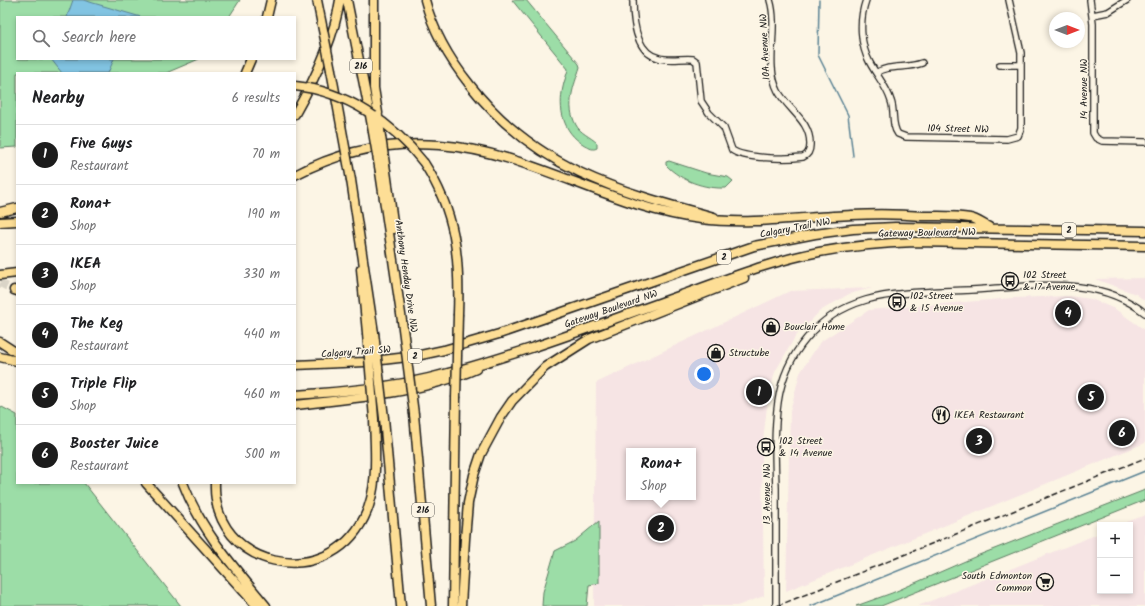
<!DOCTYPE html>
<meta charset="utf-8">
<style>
:root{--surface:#fff;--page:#f2f2f2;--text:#202124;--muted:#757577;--line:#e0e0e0;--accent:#1c1c1c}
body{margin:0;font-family:Kalam,sans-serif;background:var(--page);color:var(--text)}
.controls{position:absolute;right:12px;bottom:12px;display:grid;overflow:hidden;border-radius:0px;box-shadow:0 2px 6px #0003}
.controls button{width:36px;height:36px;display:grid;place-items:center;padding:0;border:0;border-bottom:1px solid var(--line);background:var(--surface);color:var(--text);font:20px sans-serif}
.compass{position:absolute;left:1049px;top:12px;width:36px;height:36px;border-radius:50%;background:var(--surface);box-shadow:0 2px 6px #0003;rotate:90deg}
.you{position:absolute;left:704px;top:374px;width:14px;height:14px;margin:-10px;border:3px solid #fff;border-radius:50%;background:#1a73e8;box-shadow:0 0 0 6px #1a73e833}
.badge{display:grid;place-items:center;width:26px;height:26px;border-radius:50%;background:var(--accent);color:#fff;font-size:13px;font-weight:700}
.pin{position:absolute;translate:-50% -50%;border:2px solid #fff;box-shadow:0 1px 4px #0006}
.popup{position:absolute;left:626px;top:448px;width:70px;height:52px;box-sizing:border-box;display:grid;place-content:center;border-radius:0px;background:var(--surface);filter:drop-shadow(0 1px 3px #0005);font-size:13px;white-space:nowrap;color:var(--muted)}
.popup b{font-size:15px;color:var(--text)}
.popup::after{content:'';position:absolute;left:50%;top:100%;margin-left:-8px;border:8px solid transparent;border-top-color:var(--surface)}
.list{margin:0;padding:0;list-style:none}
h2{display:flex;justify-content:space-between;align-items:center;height:52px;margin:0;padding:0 16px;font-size:17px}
h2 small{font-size:13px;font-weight:400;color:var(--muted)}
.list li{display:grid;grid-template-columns:26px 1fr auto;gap:12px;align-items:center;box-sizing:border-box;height:60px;padding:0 16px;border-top:1px solid var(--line)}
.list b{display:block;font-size:15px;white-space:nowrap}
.list p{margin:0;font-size:13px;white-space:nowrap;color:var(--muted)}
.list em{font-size:13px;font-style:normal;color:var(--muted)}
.icon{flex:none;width:22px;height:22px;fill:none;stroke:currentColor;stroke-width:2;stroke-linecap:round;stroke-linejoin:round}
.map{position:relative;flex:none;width:1145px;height:606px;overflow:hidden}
.search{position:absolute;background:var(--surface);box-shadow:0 2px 6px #0003;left:16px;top:16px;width:280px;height:44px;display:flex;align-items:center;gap:10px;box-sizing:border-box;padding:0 14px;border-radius:0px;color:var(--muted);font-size:15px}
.panel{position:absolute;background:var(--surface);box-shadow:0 2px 6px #0003;left:16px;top:72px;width:280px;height:412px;border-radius:0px}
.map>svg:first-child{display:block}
.built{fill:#f6e4e4;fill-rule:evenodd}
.green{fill:#9cdda7;stroke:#5c7c62}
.water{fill:#82c4e2;stroke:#598193}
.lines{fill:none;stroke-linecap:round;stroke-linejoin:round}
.stream{stroke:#598193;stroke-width:1.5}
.highway-tunnel{stroke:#dad4c7;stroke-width:8;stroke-dasharray:8 4;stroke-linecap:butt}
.minor-casing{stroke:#1c1c1c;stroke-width:8}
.highway-casing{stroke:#1c1c1c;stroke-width:11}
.minor{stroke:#fcf5e5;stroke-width:5.5}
.highway{stroke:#fdde96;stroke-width:8}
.rail{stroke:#1c1c1c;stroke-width:1.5;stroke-dasharray:6 3;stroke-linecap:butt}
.highway-bridge-casing{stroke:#1c1c1c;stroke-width:11;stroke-linecap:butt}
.highway-bridge{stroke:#fdde96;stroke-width:8}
.labels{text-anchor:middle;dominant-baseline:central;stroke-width:3;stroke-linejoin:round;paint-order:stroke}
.shield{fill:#fcf5e5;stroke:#5f5d58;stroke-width:1}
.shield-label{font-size:9px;font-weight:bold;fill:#1c1c1c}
.street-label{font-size:10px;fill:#1c1c1c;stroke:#fcf5e5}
.poi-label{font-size:10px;fill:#1c1c1c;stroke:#fcf5e5;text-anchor:start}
</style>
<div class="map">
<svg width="1145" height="606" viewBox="0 0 1145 606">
<rect width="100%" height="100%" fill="#fcf5e5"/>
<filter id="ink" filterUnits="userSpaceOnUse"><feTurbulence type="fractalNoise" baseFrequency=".025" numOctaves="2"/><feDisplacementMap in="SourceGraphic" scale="8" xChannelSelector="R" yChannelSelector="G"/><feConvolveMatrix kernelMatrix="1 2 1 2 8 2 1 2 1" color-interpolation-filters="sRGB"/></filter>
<g filter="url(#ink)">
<path class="built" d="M1145,278V301L1136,294L1095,279Z
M872,288L849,294L820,311L795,337L775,372L768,398L762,449L764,596L737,606H594L596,383L790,291ZM629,451H693V497H629Z
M1069,296L1091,299L1115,309L1145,330V443L786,591L790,411L800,373L820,342L869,310L1013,298Z
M1145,515V606H918L1100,533V591H1130V525H1120Z"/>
<path class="green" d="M0,0H240L229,17H17V59H199L166,73H17V147L0,148Z
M512,0H526L579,64L580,67C574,86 565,105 576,125C580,133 591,137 597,143V148C592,151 588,147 583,144C563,132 558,109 563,87C564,81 567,75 568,69Z
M669,161L706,173L728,177L733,181L726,188C705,189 681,181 666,165V162Z
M0,406L17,415V483H84L181,606H0Z
M1145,490V500L881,606H856L892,593L979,555Z
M599,521V583L589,585L587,606H542L543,592L555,551L575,541Z"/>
<path class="water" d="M73,0H83L141,17H67Z
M51,59H114L108,73H62Z"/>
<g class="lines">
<path class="stream" d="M819,0L818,55L848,115L853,156
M811,606L1145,471"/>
<path class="highway-tunnel" d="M0,283L14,290"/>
<g class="minor-casing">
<path id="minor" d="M633,0C633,19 635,53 659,58C670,61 682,58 693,59L697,62L701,101L709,113L724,128L732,150C744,159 787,159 803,157C808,155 810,151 810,145C811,121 788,110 778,91C764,64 779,29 770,0
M866,0C859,20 860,45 870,63C877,76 887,87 891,101C895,111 891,125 898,134L906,137L1007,139L1018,136L1021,128V53L1009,0
M1090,0L1093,24V133L1096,138L1102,141L1145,142
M1093,15L1108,12L1127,0
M1000,65H1021
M876,73C889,64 907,69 922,63
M776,606C776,567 776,528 776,488C775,460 774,430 778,402C785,354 818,314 866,300C899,290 950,292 986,289C1041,286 1099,276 1145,313"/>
</g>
<g class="highway-casing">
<path id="highway" d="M347,0L370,115
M374,0V88L378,113
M425,0C433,31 450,60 470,85C535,168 617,191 714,217
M267,17L271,0
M331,70L341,125
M245,73L251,59
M295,114C315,79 334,40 340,0
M424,163C456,212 460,257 458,314
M386,171L394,229
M380,172L402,321
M295,175C340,151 389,141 440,145C531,152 611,208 701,219C751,225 802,217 852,215C875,214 899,214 923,216C938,216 955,215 970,218C976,219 983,224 989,227
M351,180L374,333
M0,212L17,208
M0,222L17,221
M361,269L367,333
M0,275L17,273
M14,290L17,291
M0,342L17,353
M0,357L17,361
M295,365L365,362L416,356L444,350L499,334L754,246L815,234L853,229L895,227L1145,231
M295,395C340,392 386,388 429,378C518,356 604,322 690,292C732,277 775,260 819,252C851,246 883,243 915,242L1145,246
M295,405C352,399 424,392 476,369
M414,414L431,606
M384,418L401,606
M146,483L257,606
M183,483C201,531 234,567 266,606
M215,483C212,568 326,593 364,518C379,488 375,452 374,419
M453,606L456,398
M461,606L465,539L468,503L474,475L481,454L501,417L512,401L545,367L589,339L744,278"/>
</g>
<use href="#minor" class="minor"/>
<use href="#highway" class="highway"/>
<path class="rail" d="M777,606L1145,458"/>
<g class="highway-bridge-casing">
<path id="highway-bridge" d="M317,0L331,70
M295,86C346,91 393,123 424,163
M370,115L380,172
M378,116L386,171
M341,125L351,180
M402,321L414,414
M367,333L374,419
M374,333L384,418
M456,398L458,314"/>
</g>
<use href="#highway-bridge" class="highway-bridge"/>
</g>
</g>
<defs>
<g id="bus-ring" transform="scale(0.9)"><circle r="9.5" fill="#fcf5e5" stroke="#1c1c1c" stroke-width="1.5"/><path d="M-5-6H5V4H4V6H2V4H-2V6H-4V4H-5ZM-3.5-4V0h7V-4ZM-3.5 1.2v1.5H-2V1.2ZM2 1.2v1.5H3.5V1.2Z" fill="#1c1c1c"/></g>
<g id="shop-ring" transform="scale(0.9)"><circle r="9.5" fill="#fcf5e5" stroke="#1c1c1c" stroke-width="1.5"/><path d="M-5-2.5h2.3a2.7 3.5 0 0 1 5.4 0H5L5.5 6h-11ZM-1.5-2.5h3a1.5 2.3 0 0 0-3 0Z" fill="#1c1c1c"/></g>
<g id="restaurant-ring" transform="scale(0.9)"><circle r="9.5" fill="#fcf5e5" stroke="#1c1c1c" stroke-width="1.5"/><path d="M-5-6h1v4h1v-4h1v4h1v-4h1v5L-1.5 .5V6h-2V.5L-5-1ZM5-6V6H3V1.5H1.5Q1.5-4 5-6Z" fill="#1c1c1c"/></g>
<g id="supermarket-ring" transform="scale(0.9)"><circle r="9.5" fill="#fcf5e5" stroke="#1c1c1c" stroke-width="1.5"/><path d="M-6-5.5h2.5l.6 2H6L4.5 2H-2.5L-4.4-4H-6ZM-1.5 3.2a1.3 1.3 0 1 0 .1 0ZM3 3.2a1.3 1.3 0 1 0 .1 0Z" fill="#1c1c1c"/></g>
</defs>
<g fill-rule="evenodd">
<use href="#bus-ring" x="1010" y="281"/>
<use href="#bus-ring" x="897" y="302"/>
<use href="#shop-ring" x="771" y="327"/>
<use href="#shop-ring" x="716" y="353"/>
<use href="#restaurant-ring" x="941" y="415"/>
<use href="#bus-ring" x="766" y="447"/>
<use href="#supermarket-ring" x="1045" y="582"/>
</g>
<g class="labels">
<g class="shield">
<rect x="350" y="59" width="22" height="14" rx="3"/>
<rect x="1062" y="223" width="14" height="14" rx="3"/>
<rect x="717" y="250" width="14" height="14" rx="3"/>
<rect x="408" y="349" width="14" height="14" rx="3"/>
<rect x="412" y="503" width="22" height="14" rx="3"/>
</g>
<g class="shield-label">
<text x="361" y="66">216</text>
<text x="1069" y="230">2</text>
<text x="724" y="257">2</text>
<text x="415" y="356">2</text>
<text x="423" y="510">216</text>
</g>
<g class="street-label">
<text transform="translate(765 47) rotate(-93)">10A Avenue NW</text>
<text transform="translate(1084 89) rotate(-90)">14 Avenue NW</text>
<text transform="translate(958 129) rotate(1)">104 Street NW</text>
<text transform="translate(795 228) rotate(-11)">Calgary Trail NW</text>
<text transform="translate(927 233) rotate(-1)">Gateway Boulevard NW</text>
<text transform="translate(406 276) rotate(82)">Anthony Henday Drive NW</text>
<text transform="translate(611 309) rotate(-19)">Gateway Boulevard NW</text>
<text transform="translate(356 352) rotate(-4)">Calgary Trail SW</text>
<text transform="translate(767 494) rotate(-90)">13 Avenue NW</text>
</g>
<g class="poi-label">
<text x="1023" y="275">102 Street<tspan x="1023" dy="12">&amp; 17 Avenue</tspan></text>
<text x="910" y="296">102 Street<tspan x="910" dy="12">&amp; 15 Avenue</tspan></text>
<text x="784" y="327">Bouclair Home</text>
<text x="729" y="353">Structube</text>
<text x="954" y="415">IKEA Restaurant</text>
<text x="779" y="441">102 Street<tspan x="779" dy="12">&amp; 14 Avenue</tspan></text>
<text x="1032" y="576" text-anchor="end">South Edmonton<tspan x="1032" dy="12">Common</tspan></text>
</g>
</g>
</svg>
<div class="controls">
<button>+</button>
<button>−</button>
</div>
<svg class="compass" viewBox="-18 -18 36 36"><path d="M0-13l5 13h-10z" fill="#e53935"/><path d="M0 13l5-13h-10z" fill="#757577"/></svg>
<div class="you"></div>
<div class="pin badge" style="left:759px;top:392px">1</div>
<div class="pin badge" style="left:661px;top:528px">2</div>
<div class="popup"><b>Rona+</b>Shop</div>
<div class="pin badge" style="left:979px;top:441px">3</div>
<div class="pin badge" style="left:1068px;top:313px">4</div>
<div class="pin badge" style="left:1091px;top:397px">5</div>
<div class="pin badge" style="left:1122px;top:433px">6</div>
<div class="search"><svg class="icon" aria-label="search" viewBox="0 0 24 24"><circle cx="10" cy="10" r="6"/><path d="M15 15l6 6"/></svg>Search here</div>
<section class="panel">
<h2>Nearby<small>6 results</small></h2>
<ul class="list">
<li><span class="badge">1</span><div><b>Five Guys</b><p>Restaurant</p></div><em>70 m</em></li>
<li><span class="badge">2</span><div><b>Rona+</b><p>Shop</p></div><em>190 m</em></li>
<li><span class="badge">3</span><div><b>IKEA</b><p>Shop</p></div><em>330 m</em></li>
<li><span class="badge">4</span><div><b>The Keg</b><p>Restaurant</p></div><em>440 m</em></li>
<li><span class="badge">5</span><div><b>Triple Flip</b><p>Shop</p></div><em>460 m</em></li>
<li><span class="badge">6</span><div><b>Booster Juice</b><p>Restaurant</p></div><em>500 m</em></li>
</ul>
</section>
</div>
